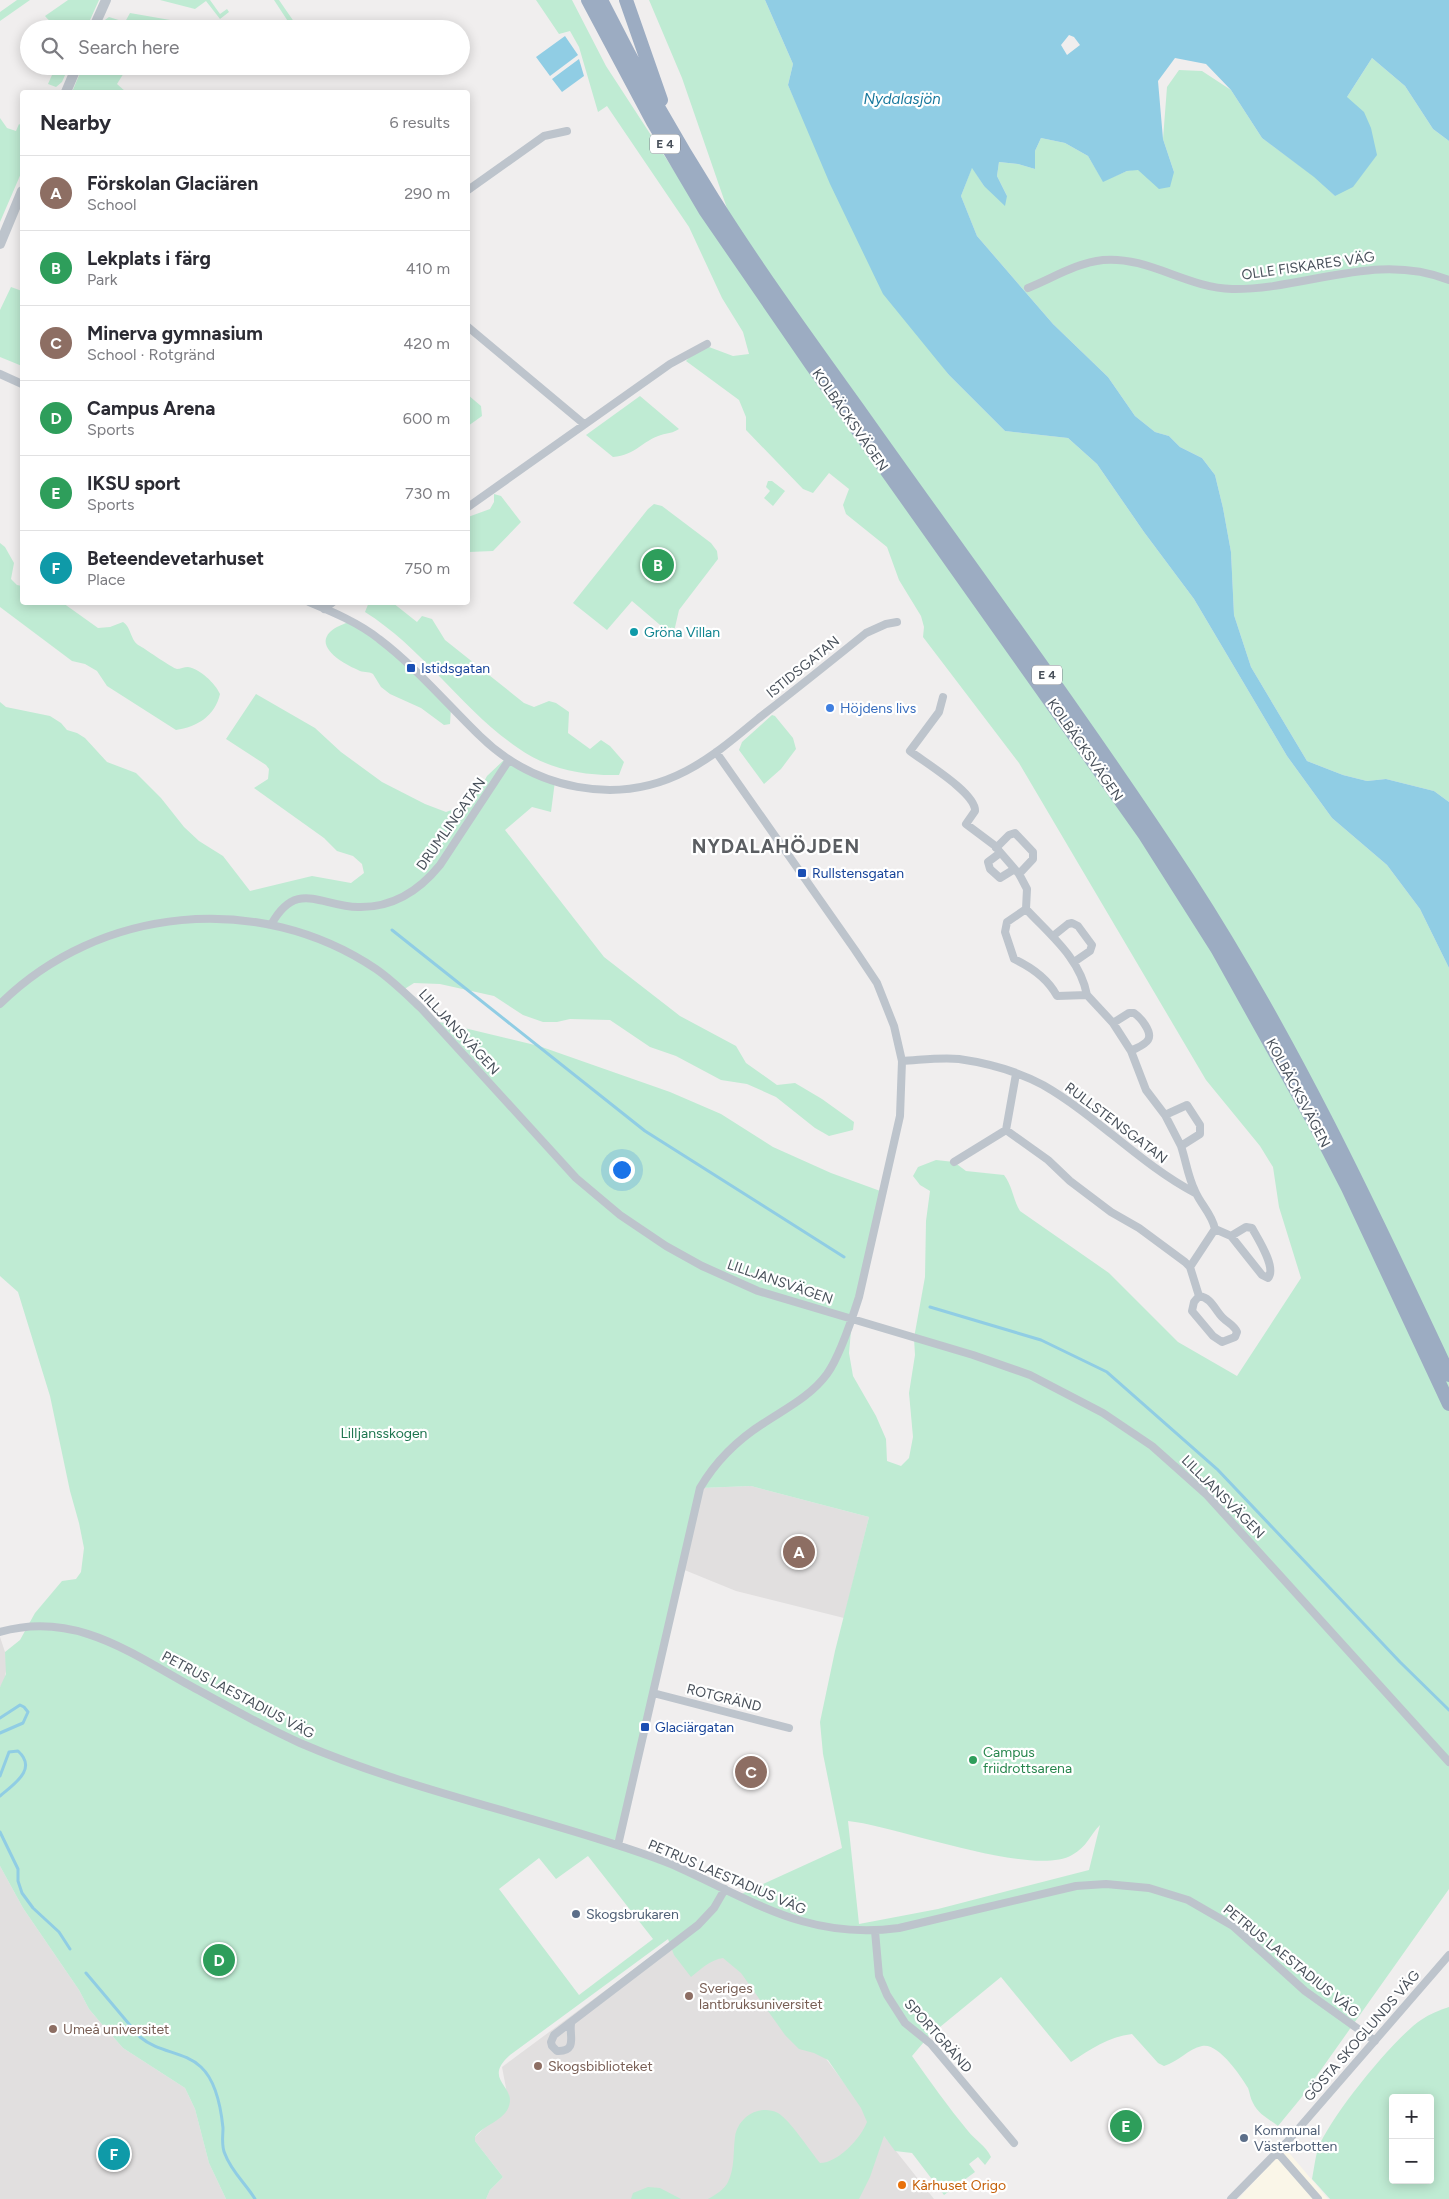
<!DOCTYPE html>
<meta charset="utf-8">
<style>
:root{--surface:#fff;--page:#f7f7f7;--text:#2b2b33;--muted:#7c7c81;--line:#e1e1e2;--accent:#2766d1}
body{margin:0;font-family:Figtree,sans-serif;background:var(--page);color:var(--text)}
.controls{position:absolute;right:15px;bottom:15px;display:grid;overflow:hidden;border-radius:5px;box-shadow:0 2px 12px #0003}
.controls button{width:45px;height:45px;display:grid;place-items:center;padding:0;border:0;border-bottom:1px solid var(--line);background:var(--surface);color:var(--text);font:25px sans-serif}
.you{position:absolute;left:621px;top:1169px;width:18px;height:18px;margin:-12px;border:4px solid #fff;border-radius:50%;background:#1a73e8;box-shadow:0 0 0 8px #1a73e833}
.badge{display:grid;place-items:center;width:32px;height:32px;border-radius:50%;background:var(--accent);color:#fff;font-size:16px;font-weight:700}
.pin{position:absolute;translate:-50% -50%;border:2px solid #fff;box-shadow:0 1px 5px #0006}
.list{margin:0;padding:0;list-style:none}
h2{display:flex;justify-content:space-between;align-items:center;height:65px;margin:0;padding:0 20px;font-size:21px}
h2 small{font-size:16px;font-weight:400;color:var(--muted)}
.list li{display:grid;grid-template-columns:32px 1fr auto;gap:15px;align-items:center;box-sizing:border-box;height:75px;padding:0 20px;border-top:1px solid var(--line)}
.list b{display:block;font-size:19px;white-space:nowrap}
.list p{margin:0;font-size:16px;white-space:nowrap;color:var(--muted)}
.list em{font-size:16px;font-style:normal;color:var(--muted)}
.icon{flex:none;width:28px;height:28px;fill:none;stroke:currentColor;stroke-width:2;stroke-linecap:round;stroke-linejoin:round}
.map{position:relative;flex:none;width:1449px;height:2199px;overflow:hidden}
.search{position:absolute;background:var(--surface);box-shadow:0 2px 12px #0003;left:20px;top:20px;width:450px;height:55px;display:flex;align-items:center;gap:12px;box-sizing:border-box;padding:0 18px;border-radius:28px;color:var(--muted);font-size:19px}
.panel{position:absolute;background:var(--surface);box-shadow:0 2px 12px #0003;left:20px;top:90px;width:450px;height:515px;border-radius:5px}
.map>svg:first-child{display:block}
.commercial{fill:#faf6e8}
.education{fill:#e1dfdf}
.green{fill:#bfebd3;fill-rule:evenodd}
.water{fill:#90cde4;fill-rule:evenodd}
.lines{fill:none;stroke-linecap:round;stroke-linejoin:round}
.stream{stroke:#90cde4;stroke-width:3}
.minor{stroke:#bdc4cc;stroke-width:8}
.tertiary{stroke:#bdc4cc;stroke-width:10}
.trunk{stroke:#9cacc2;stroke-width:14}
.culture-dot{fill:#0f9aa8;stroke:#fff;stroke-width:2}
.transit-dot{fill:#1a4fb4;stroke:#fff;stroke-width:2}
.shop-dot{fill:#3f7fe0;stroke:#fff;stroke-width:2}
.leisure-dot{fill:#2e9e5b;stroke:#fff;stroke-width:2}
.service-dot{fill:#5c6f8a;stroke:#fff;stroke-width:2}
.education-dot{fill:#8d6e63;stroke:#fff;stroke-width:2}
.food-dot{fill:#e8710a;stroke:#fff;stroke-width:2}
.labels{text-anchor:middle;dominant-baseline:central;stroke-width:4.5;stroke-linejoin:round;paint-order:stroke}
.shield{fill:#fff;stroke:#7f848c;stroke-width:1}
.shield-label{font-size:12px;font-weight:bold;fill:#48505a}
.street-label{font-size:14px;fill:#48505a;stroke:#fff}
.culture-label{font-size:14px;fill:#0d838f;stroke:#fff;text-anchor:start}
.transit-label{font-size:14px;fill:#164399;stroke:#fff;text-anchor:start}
.shop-label{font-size:14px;fill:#366cbe;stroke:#fff;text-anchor:start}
.park-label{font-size:14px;fill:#1e754f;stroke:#fff}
.leisure-label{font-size:14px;fill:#27864d;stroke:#fff;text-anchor:start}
.service-label{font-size:14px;fill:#4e5e75;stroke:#fff;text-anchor:start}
.education-label{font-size:14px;fill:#785e54;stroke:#fff;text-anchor:start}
.food-label{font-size:14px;fill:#c56008;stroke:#fff;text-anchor:start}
.water-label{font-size:15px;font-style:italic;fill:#17789d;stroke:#fff}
.district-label{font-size:19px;font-weight:bold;letter-spacing:1px;fill:#5b5e62;stroke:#fff}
</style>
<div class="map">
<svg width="1449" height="2199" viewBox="0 0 1449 2199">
<rect width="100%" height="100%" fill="#f0eeee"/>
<path class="commercial" d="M1285,2148L1328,2199H1238Z"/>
<path class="education" d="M751,1486L869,1517L844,1618L736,1591L682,1569L700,1488Z
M0,1637L6,1655L7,1666L4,1682L0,1687Z
M0,1866L23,1908L79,1990L89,2009L100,2022L123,2048L185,2088L195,2109L209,2163L226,2199H0Z
M707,1915L725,1924L884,2136L934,2199H486L490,2190L503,2177L475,2141V2137L509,2104L502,2067Z"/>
<path class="green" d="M17,0H30L0,21V12Z
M68,0H99L86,29C71,29 55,29 45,16Z
M160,0H210L220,14L227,9L229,12L220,19L206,1L195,9Z
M274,0H279L299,29H293Z
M536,0H572L606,66L727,252L739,243L682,78L649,0H765L793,64L788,85L797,105L929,348L949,375L1005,431L1068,438L1097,464L1144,532L1194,599L1287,756L1332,818L1387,865L1420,909L1449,968V1889L1301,2098L1278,2126C1269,2119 1258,2114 1253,2103C1250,2098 1250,2093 1248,2088C1241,2076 1218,2042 1202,2046C1188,2049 1178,2062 1164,2066L1158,2063L1132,2034C1108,2037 1091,2049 1071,2062L1001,1977L929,2036L912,2056C930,2081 948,2107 968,2131C975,2140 986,2146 991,2157L985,2165L978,2157L969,2164L975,2172L944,2195L912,2153L895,2151L884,2136L870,2177L859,2199H708C715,2195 725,2189 728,2182C735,2168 733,2151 735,2137C738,2117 759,2104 778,2113C789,2119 811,2152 820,2163C838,2163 861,2138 867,2122L861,2108L828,2060L814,2053L799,2049L785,2035L741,1973L723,1958C710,1960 701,1969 691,1977L674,1955L668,1939L510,2055C482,2080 516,2085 509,2106C504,2121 483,2125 475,2137V2141L503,2177L490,2190L486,2199H226L209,2163L195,2109L185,2088L123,2048L100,2022L89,2009L79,1990L23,1908L0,1866V1687L6,1674L5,1652L20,1640L35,1613L62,1581L76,1579L81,1572L84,1548L79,1523L70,1491L50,1396L18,1292L0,1276V702L6,707L50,716L61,723L67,730L77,733L85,738L107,762L136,773L161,798L184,827L199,841L223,856L250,891L312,876L351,883L364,873L362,864L353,856L337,851L324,838L254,788L268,779L269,769L266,765L226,739L256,694L315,728L341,752L382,782L425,804L446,812L466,805L479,791L487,776L506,758L555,781L551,812L532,807L505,830L604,957L680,1016L736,1046L746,1063L777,1085L795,1083L822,1099L854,1122L853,1130L829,1136L815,1128L776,1097L747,1084L721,1080L676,1056L650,1047L610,1020L570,1019L557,1022H543L523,1015L494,996L440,984L414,983L403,990L431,1020L539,1046L670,1092L721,1114L773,1147L831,1173L883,1192L852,1320L849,1353L853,1376L876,1416L886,1439L887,1461L901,1466L909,1458L913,1437L909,1393L915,1355L914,1338L925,1277L926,1221L930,1191L920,1185L913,1176L918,1167L936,1160L954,1162L966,1171L1004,1175C1013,1187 1013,1200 1020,1211L1109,1273L1178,1342L1237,1376L1301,1278L1279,1207L1273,1167L1260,1146L1206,1080L1019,763L923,637L924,627L921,616L899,580L887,547L846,514L843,505L849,489L829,473L813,493L803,489L746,430V417L739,400L686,361L693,353L709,347L733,356L749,354L743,332L722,298L689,227L607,106L598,112L579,47L570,31L559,34ZM751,1486L869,1517L835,1651L820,1722L823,1754L842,1848L737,1896L618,1845L700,1488ZM848,1821C898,1826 1032,1878 1072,1855C1087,1847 1090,1835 1100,1825L1089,1870L938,1909L859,1924ZM588,1856L653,1939L579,1995L499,1889L539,1858L556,1879Z
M130,13L193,24L211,29L138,27V29H99L102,22L109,17L125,22Z
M1372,58L1405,86L1433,129L1449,141V802L1434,791L1386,779L1367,781L1343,775L1307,761L1251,667L1234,615L1231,552L1223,508L1215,475L1202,458L1180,447L1169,436L1155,432L1135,416L1108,377L1053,324L977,236L961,196L972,167L984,186L1007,196L997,176L999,162L1018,164L1035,169V151L1041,138L1065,143L1088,156L1103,181L1127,171L1138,169L1159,188L1174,172L1163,139L1167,87L1179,70L1202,71L1231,90L1262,138L1315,177L1335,196L1347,97Z
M56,66H69L62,82L56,87L48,84Z
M83,66H148L133,75L127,68L117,84L126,92H72Z
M0,118L7,128L16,131L19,124L22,126V171L0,222Z
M11,287L22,291V366L0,357V310Z
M468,395L481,406L482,416L468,426Z
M640,396L679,429C673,433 668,433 661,435C642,441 636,455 613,457L586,435Z
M768,481H772L785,491L773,506L764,498L770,491L766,487Z
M494,494L501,496L521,522L493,551L469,552L468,517L490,509L494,502Z
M654,504L662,506L711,543L717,551L718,559L679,610L673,636L632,601L607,630L573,603L648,509Z
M0,543L5,547L14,563L11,579L17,585L22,586V602L63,603L98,628L110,627L123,622C132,628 130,641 140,646C147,650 172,668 177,669C180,669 184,667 188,667C200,669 215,683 220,694C215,716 197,727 176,730L107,686L97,671L85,664L72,661L0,607Z
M369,602L393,603L417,622L422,616L432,619L445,640L524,703L534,707L549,701L556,703L569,712L568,733L590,749L601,740L610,746L624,762L619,775C584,776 547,769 518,748C462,710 424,649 365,612Z
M351,621L379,639L451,708L450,724L444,725L421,708L390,694L381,687L373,674C368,671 363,673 358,670C346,665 314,648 330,632C335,627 344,624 351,621Z
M772,715L775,716L793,738L796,749L781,769L764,784L739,750L742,742Z
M1449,2007V2199H1330L1312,2179C1314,2169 1315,2158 1318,2149C1329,2118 1394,2038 1421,2020C1430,2014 1439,2010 1449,2007ZM1393,2098H1430V2180H1393Z
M648,2187L660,2188L681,2199H631L633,2193Z"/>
<path class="water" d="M765,0H1449V141L1433,129L1405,86L1372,58L1347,97L1364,112L1371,128L1377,155L1353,187L1335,196L1314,177L1262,138L1231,90L1206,64L1175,58L1158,81L1163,139L1174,172L1170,187L1159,189L1138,170L1127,171L1103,182L1088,156L1065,143L1041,138L1035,151V169L1018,164L999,162L997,176L1007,196L1005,206L984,186L972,168L961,196L977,236L1053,324L1108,377L1135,416L1155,432L1169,436L1180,447L1202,458L1215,475L1223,508L1231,552L1234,615L1251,667L1307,761L1343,775L1367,781L1386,779L1434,791L1449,802V968L1420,909L1387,865L1332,818L1287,756L1194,599L1144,532L1097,464L1068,438L1005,431L949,375L883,294L830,184L788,85L793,64ZM1069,35L1074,37L1080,45L1067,55L1061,45Z
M565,36L578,55L550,76L536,57Z
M579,59L584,76L562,92L552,79Z"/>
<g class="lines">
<path class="stream" d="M392,930L645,1131L844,1257
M930,1307L1041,1340L1107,1372L1217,1469L1400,1662L1449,1710
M0,1718L20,1705L24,1707L28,1712L23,1723L0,1733
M0,1776L9,1752L18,1751C38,1769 14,1784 0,1796
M0,1832L18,1869V1881L22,1893L33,1908L59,1932L70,1949
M86,1973L140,2037C159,2053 184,2051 201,2067C216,2081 221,2108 223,2128C223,2137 221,2146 225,2154C231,2171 246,2184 255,2199"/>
<path class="minor" d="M468,190L544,136L567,131
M1028,288C1053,278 1076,263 1103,260C1148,256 1187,288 1232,289C1306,290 1375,251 1449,280
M468,327L584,424
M0,374L22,384
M468,507L670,364L707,344
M309,602C333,612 359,623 379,639C416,667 447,704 480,736C534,789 617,807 686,771C713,757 736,737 759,718C795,690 830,662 866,633L886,624L897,622
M324,609L333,602
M943,697L939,712L910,751C924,762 976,793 975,811L966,824L994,845L1019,874L1027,889L1026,909
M996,848L1009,835L1015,833L1033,852V859L1019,874
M1000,853L988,862L990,869L1000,878L1013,870
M271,925C296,879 320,906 358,907C393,908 419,891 440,865L509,760
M1053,936L1068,924L1072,923L1078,926L1092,945L1090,951L1074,962
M1087,995C1080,958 1050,935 1026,909L1007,922L1005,932L1014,959C1031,967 1048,979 1057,996L1087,995L1113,1023L1129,1013H1134C1140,1017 1153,1032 1148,1040C1145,1045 1136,1048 1131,1051L1146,1090L1165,1115L1187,1105L1200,1125V1134L1181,1146C1186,1161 1188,1177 1195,1191C1201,1205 1212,1214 1215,1229L1190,1267
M0,1004C99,906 259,890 376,969C392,980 407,995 421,1008L576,1178L620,1215L666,1246L702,1266L758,1291L973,1355L1030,1375L1103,1413L1152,1446L1207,1495L1449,1762
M1113,1023L1131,1051
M902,1061C921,1060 941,1057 959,1059C987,1063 1019,1072 1043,1085C1097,1116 1140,1164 1195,1193
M1165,1115L1181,1146
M1006,1130L1016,1074
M954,1162L1006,1130L1048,1160L1070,1181L1111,1212L1139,1228L1185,1262L1190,1267L1199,1296C1212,1298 1214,1309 1223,1318C1228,1323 1234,1325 1237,1332L1235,1337L1222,1342L1213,1336L1192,1311L1194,1302L1199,1296
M1215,1229L1231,1236L1262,1275L1268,1278C1277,1268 1258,1239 1252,1228L1246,1227L1231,1236
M0,1632C73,1611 128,1651 189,1685C225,1705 262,1726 300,1743C402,1787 511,1810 617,1845C638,1852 660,1859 680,1868C757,1903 810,1940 899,1928L1076,1886L1106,1884L1149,1888L1188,1900L1233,1926L1305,1991L1375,2041
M653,1693L789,1728
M618,1845L700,1488C716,1461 737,1440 764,1423C785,1409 811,1396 827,1374C840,1356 852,1319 859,1297L900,1116L902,1061L894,1026L877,983L855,950L716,752
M875,1931L879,1976L887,1995L905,2023L931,2044L1014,2143
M571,2024C569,2035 578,2052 557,2051L552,2046L551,2042L554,2035L698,1925L714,1908L725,1889
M1277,2152L1318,2199
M1231,2199L1287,2142L1449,1955"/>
<path class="tertiary" d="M93,29L106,0
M66,92L77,66
M0,244L22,191"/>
<path class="trunk" d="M588,0L653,122L705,210L811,364L1145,835L1218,950L1316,1126L1348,1188L1449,1404
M601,0C635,68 672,134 713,199C759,272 810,342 861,413C970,567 1084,720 1188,879C1290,1036 1370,1206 1449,1375
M626,0L661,100"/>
</g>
<circle class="culture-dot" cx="634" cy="632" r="5"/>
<g class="transit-dot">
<rect x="406" y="663" width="10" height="10" rx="2.5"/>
<rect x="797" y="868" width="10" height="10" rx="2.5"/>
<rect x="640" y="1722" width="10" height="10" rx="2.5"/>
</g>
<circle class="shop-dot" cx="830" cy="708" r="5"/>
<circle class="leisure-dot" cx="973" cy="1760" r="5"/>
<g class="service-dot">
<circle cx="576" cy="1914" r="5"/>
<circle cx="1244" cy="2138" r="5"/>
</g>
<g class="education-dot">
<circle cx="689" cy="1996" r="5"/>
<circle cx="53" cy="2029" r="5"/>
<circle cx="538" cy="2066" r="5"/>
</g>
<circle class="food-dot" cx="902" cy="2185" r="5"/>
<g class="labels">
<g class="shield">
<rect x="650" y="134.5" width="30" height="19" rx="4"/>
<rect x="1032" y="665.5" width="30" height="19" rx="4"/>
</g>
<g class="shield-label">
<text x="665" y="144">E 4</text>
<text x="1047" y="675">E 4</text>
</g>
<g class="street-label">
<text transform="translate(1308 266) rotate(-8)">OLLE FISKARES VÄG</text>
<text transform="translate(850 420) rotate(55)">KOLBÄCKSVÄGEN</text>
<text transform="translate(803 667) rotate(-39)">ISTIDSGATAN</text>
<text transform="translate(1085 750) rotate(55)">KOLBÄCKSVÄGEN</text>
<text transform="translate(451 824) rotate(-55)">DRUMLINGATAN</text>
<text transform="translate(459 1032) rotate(47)">LILLJANSVÄGEN</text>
<text transform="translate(1298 1093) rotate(62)">KOLBÄCKSVÄGEN</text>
<text transform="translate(1116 1123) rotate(37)">RULLSTENSGATAN</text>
<text transform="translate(780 1282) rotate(19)">LILLJANSVÄGEN</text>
<text transform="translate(1223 1497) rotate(45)">LILLJANSVÄGEN</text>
<text transform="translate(238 1695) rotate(28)">PETRUS LAESTADIUS VÄG</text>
<text transform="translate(724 1698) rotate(14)">ROTGRÄND</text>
<text transform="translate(727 1877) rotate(23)">PETRUS LAESTADIUS VÄG</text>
<text transform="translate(1291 1961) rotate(39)">PETRUS LAESTADIUS VÄG</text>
<text transform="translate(938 2036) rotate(48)">SPORTGRÄND</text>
<text transform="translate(1362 2036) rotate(-49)">GÖSTA SKOGLUNDS VÄG</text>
</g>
<g class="culture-label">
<text x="644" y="632">Gröna Villan</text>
</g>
<g class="transit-label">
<text x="421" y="668">Istidsgatan</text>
<text x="812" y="873">Rullstensgatan</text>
<text x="655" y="1727">Glaciärgatan</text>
</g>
<g class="shop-label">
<text x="840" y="708">Höjdens livs</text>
</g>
<g class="park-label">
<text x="384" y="1433">Lilljansskogen</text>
</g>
<g class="leisure-label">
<text x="983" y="1752">Campus<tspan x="983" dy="16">friidrottsarena</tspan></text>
</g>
<g class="service-label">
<text x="586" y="1914">Skogsbrukaren</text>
<text x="1254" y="2130">Kommunal<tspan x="1254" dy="16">Västerbotten</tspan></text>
</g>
<g class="education-label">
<text x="699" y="1988">Sveriges<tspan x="699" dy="16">lantbruksuniversitet</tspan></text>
<text x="63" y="2029">Umeå universitet</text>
<text x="548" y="2066">Skogsbiblioteket</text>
</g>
<g class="food-label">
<text x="912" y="2185">Kårhuset Origo</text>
</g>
<g class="water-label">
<text x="902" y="99">Nydalasjön</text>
</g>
<g class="district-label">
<text x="776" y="846">NYDALAHÖJDEN</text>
</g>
</g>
</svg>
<div class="controls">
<button>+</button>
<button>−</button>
</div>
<div class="you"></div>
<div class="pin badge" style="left:799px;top:1552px;background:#8d6e63">A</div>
<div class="pin badge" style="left:658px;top:565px;background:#2e9e5b">B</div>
<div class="pin badge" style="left:751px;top:1772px;background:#8d6e63">C</div>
<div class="pin badge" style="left:219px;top:1960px;background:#2e9e5b">D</div>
<div class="pin badge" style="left:1126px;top:2126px;background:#2e9e5b">E</div>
<div class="pin badge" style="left:114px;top:2154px;background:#0f9aa8">F</div>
<div class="search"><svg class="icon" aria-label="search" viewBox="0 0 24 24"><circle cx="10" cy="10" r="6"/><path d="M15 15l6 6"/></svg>Search here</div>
<section class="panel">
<h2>Nearby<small>6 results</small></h2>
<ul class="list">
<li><span class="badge" style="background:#8d6e63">A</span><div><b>Förskolan Glaciären</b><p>School</p></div><em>290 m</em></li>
<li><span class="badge" style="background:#2e9e5b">B</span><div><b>Lekplats i färg</b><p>Park</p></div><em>410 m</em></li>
<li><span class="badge" style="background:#8d6e63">C</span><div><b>Minerva gymnasium</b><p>School · Rotgränd</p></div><em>420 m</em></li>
<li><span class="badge" style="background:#2e9e5b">D</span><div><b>Campus Arena</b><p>Sports</p></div><em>600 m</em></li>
<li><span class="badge" style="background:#2e9e5b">E</span><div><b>IKSU sport</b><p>Sports</p></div><em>730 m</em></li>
<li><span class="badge" style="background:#0f9aa8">F</span><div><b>Beteendevetarhuset</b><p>Place</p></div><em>750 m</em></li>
</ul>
</section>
</div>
